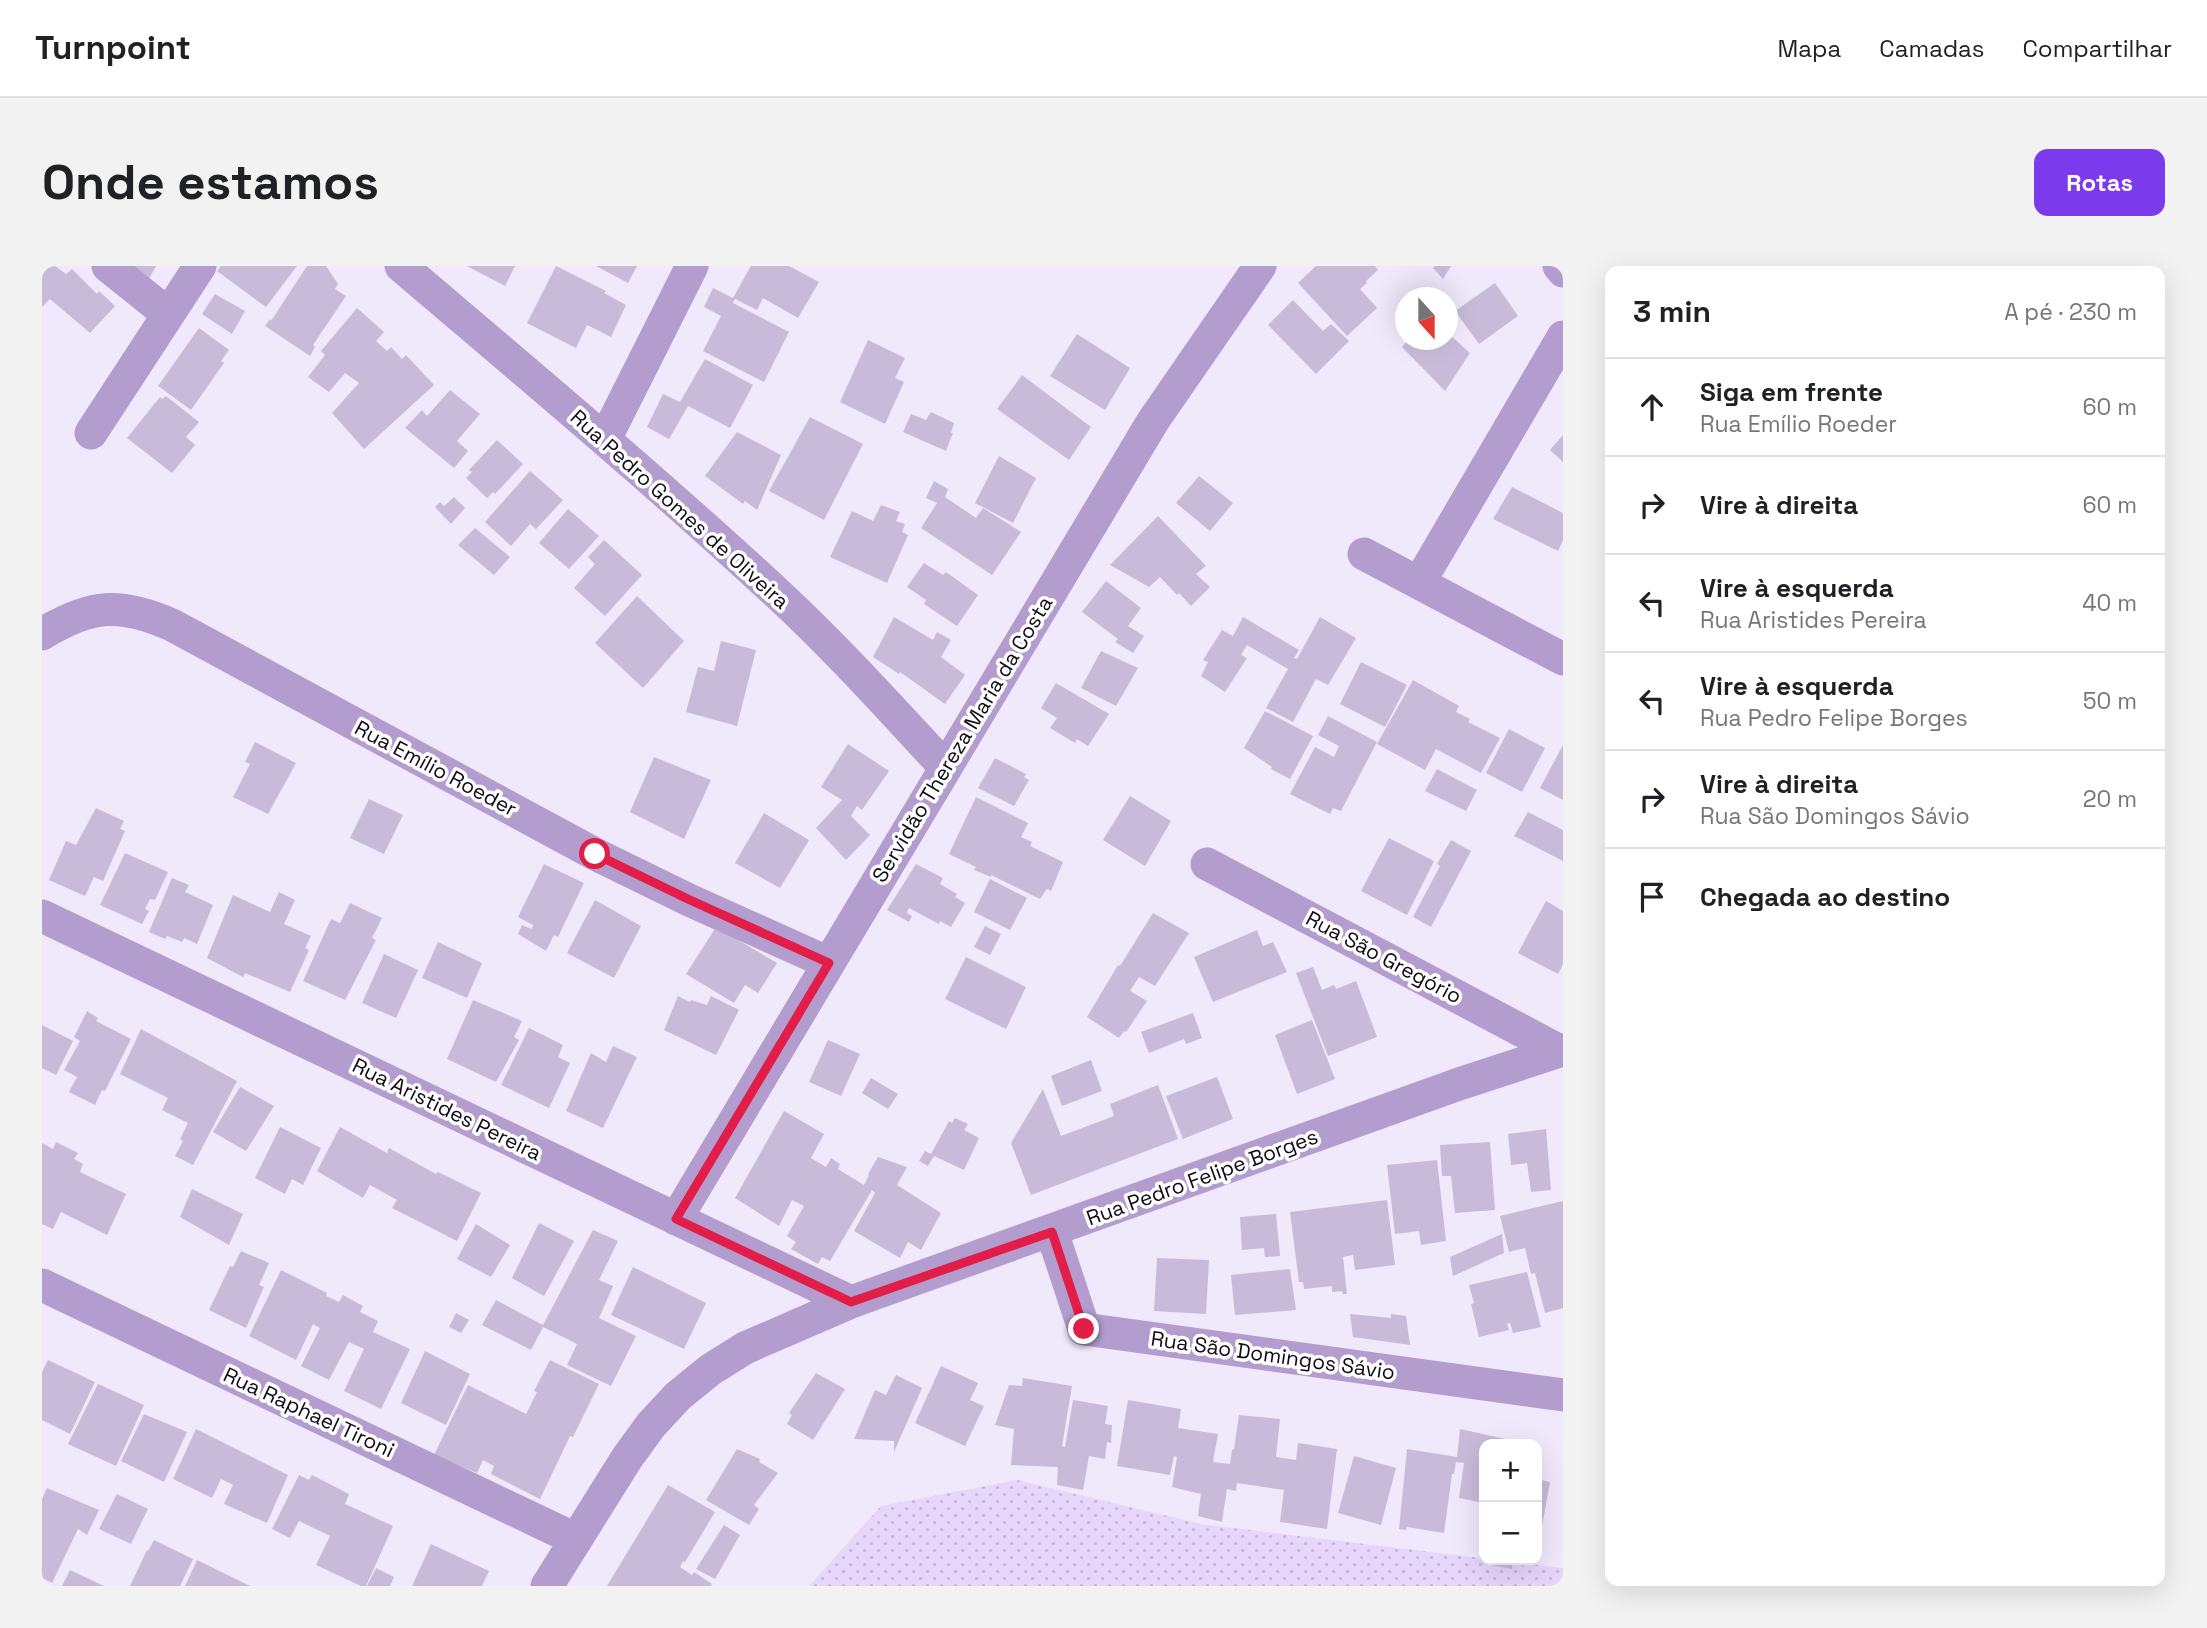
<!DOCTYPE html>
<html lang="pt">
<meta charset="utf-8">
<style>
:root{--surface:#fff;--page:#f2f2f2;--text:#202124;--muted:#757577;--line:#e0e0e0;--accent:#7c3aed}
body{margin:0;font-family:"Space Grotesk",sans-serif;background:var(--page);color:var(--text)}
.controls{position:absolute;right:21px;bottom:21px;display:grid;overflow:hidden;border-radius:14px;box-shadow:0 7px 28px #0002}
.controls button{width:63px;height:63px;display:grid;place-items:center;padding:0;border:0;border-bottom:2px solid var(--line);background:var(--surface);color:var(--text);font:35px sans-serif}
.compass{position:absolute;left:1353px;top:21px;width:63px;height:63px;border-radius:50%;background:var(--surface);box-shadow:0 7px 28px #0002;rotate:159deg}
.stop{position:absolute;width:21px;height:21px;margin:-16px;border:5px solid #e11d48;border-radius:50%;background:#fff}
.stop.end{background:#e11d48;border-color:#fff;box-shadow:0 2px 7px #0008}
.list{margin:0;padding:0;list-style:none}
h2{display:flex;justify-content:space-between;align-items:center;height:91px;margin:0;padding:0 28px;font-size:30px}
h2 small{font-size:23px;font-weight:400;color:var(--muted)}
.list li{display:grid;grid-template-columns:46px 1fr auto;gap:21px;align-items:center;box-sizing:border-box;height:98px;padding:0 28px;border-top:2px solid var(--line)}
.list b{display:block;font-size:26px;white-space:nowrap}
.list p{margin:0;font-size:23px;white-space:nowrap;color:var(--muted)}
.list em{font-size:23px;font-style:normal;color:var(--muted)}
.icon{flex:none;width:38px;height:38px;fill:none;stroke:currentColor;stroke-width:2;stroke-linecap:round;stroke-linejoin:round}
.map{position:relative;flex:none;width:1521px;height:1320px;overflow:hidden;border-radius:14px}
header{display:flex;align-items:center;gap:42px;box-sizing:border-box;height:98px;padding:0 35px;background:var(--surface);border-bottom:2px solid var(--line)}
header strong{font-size:33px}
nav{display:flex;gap:38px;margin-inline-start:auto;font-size:24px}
.intro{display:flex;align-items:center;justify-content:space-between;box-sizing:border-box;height:168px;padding:0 42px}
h1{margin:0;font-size:49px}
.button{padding:18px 32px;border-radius:14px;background:var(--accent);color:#fff;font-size:24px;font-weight:700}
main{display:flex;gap:42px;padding:0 42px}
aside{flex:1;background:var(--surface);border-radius:14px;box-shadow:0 7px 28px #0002}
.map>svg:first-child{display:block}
.grass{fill:url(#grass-dots)}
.building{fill:#c8bbd9}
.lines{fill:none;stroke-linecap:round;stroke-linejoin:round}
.minor{stroke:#b39cce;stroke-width:33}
.route{stroke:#e11d48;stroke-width:9}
.labels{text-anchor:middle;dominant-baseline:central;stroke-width:7;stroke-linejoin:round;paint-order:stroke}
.street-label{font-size:21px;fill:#0f0a14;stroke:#fff}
</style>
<header>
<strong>Turnpoint</strong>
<nav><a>Mapa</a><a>Camadas</a><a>Compartilhar</a></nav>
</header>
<div class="intro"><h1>Onde estamos</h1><a class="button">Rotas</a></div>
<main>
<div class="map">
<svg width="1521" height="1320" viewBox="0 0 1521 1320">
<defs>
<pattern id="grass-dots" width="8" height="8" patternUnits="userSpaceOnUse" patternTransform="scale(1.75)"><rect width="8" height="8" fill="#e7d6fc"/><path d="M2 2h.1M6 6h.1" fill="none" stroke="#c5b6d7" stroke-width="1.8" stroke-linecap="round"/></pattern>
</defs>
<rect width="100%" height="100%" fill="#f0e8fb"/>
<path class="grass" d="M975,1214L1159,1258L1521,1302V1320H767L839,1240Z"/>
<path class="building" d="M0,0H13L24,8L30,3L55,28L57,25L73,40L48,67L8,33L0,41Z
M82,0H114L103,20Z
M179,0H255L224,41L175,5Z
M265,0H284L296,18L293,23L304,30L271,79L273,81L268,90L223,60L228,53L229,55Z
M425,0H473L463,20Z
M514,0L564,25L562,27L584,39L569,71L545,59L534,82L485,57Z
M554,0H595L586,17Z
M709,0H747L777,16L756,52L721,32L715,44L691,32Z
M1274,0H1333L1336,4L1324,15L1325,17L1318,23L1335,42L1305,70L1256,17Z
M1393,0H1409L1401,13L1391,2Z
M1453,17L1476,50L1437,78L1413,45Z
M671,22L693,33L691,37L747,66L722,116L661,85L679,50L662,41Z
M173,28L203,45L190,68L160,48Z
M1251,34L1281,65L1289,58L1307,75L1274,108L1226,59Z
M315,42L342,66L334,75L345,85L349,81L360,93L364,89L392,119L322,183L290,147L317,117L303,107L287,126L266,111L283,89L279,85Z
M157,62L187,84L179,95L182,97L149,144L116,120Z
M1406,67L1428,87L1403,125L1360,81L1366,74H1406Z
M1035,68L1088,102L1063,144L1008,110Z
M826,74L863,92L853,112L862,116L843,158L798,136Z
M663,93L711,119L688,162L646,140L627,173L605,161L621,128L638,136Z
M980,109L1049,161L1027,194L955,143Z
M408,124L438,148L415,175L426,185L412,202L363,162L380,144L385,150Z
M124,130L157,156L144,171L153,179L130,207L85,172L118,131L120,133Z
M889,146L912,157L909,167H911L904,185L861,166L869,148L884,154Z
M768,151L821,178L782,254L727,225Z
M695,166L739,189L715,244L703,235L701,238L663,210Z
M1521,169V196L1508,184Z
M455,174L481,198L453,228L451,226L445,232L424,212L430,206L427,204Z
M957,190L994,212L971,257L933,237Z
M488,205L521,234L494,263L488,258L469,280L443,256Z
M1157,210L1191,237L1168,265L1134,237Z
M892,215L906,223L903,231L934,252L941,242L979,266L950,309L879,262L895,237L884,232Z
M1470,221L1521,247V274L1516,285L1451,253Z
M412,231L423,242L409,258L393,241L398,236L402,240Z
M839,239L858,246L854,255L863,258L860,266L866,269L845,317L788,291L810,245L831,255Z
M526,243L557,270L527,303L497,277Z
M1116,250L1164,300L1154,308L1168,321L1149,340L1137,327L1135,329L1118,311L1107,321L1068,299Z
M433,262L468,291L452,309L416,279Z
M562,274L600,309L563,350L532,322L553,298L546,291Z
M882,297L901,309L904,306L936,329L915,360L882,338L884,334L865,321Z
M1064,315L1099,342L1086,360L1102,370L1091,387L1073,376L1076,373L1040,346Z
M595,330L642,375L601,422L553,377Z
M852,351L891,374L895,366L909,374L899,391L923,409L903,438L858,406L857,408L831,391Z
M1201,351L1257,384L1252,392L1255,393L1278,351L1314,372L1286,419L1274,413L1251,456L1224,442L1246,403L1205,379L1199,389L1205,392L1183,426L1159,410L1166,396L1161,394L1180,364L1191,370Z
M679,375L714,384L695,460L644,446L656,401L672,405Z
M1059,385L1096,402L1074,440L1039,422Z
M1319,396L1365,419L1343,461L1298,438Z
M1371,414L1417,440L1414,446L1428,453L1426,456L1458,472L1439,507L1394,483L1383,504L1335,478Z
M1014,417L1067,448L1046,480L1035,473L1033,477L1008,462L1015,452L999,442Z
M1223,445L1271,470L1248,513L1229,503L1230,501L1202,482Z
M1286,450L1335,476L1299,545L1291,542L1288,548L1248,528L1273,481L1292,491L1297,480L1276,469Z
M1467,463L1503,482L1480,526L1444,507Z
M213,476L254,497L226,548L191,531L208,498L203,496Z
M806,478L847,505L820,544L815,540L809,550L828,569L804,594L774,562L800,534L779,521Z
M1521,479V534L1498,522Z
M612,491L669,514L642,573L588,546Z
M953,492L984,508L982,511L987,514L972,540L936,522Z
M1395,503L1435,524L1424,545L1383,525Z
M1088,530L1129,555L1103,600L1061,574Z
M934,531L986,557L979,571L990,576L988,580L1021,596L1009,625L1005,623L998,633L949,609V611L932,604L934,601L907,588Z
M327,533L361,549L342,588L308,572Z
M54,542L82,555L78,563L83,565L61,615L52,611L43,630L7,614L24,575L34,579Z
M1486,546L1521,564V595L1472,570Z
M722,547L767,574L738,622L693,597Z
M1347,572L1392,595L1365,649L1319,625Z
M1409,574L1429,585L1389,661L1371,651L1398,600L1395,598Z
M83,587L126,606L113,634L108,633L103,643L107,645L100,658L58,639Z
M502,598L542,617L516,671L512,669L504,685L476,668L480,659L490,663L491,659L476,651Z
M874,598L901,612L898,618L915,628L913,631L923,637L909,661L898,655L897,658L867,642L865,647L870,650L867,656L845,644Z
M130,612L147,619L143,626L171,639L155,678L142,672L140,676L125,670L123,673L107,666Z
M948,613L985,632L968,664L932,646Z
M237,626L253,634L242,658L269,670L263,682L267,684L248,726L203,707L201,711L165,692L191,629L228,646Z
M553,634L599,660L572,712L525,687Z
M1504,635L1521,645V698L1516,708L1476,687Z
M308,637L340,652L330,672L334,674L303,734L261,715L289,653L298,657Z
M1111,647L1147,667L1113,720L1097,711L1088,725L1105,735L1084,766L1082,765L1077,772L1045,751L1076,699L1078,700Z
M943,660L959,668L948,689L932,681Z
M674,661L735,697L716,727L703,719L692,737L644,708Z
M1215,664L1221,680L1231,676L1245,706L1171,736L1152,691Z
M396,676L440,697L425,732L380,712Z
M342,688L376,704L354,752L320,737Z
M924,691L984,721L964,763L903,733Z
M1271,701L1280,724L1292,719L1294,723L1314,715L1335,771L1286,790L1254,707Z
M636,730L648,736L649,734L665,739L669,730L697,744L674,789L622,764Z
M431,734L480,755L472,771L477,774L454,816L405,793Z
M45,745L56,752L54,755L89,773L63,825L60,824L53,839L27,826L35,811L22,804L38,775L32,771Z
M1151,747L1160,772L1144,778L1142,773L1107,787L1099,766Z
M1270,754L1293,813L1255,828L1233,769Z
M0,759L31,775L14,809L0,802Z
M487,762L521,779L516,791L528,797L507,842L459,819Z
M99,763L195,815L151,899L133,890L141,875L138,873L146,857L120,844L126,832L78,808Z
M786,774L818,788L799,830L767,816Z
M571,780L595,791L561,862L524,845L549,787L564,796Z
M1049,794L1060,825L1020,840L1009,810Z
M1175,811L1191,853L1141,873L1124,830Z
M829,812L856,828L846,843L820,827Z
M1116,819L1136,873L989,929L969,877L1001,823L1019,870L1072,850L1068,838Z
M198,821L232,840L204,885L171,866Z
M742,845L782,868L769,892L784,901L789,892L798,898L796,903L822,919L827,909L826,908L836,891L865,901L855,919L899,947L879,984L866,976L858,992L812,965L833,927L830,924L788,995L780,991L776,998L749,983L754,976L745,970L762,940L750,934L737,960L693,932Z
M913,852L926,858L922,864L937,872L922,904L892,890L886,900L877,895L883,885L889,888L907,855L910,857Z
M238,861L279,882L261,919L250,913L243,928L213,912Z
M298,861L345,887L347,882L394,908L396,906L439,927L415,975L350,942L355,934L328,919L321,932L275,905Z
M1504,863L1509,924L1489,926L1485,897L1469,899L1466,868Z
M14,876L36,887L32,893L41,898L38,906L84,928L65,969L19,946L11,963L0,958V877L11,883Z
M1448,876L1453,944L1413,947L1409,910H1400L1398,879Z
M1395,894L1404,975L1379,979L1377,965L1353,968L1345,899Z
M150,923L201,948L187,979L138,951Z
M1345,934L1353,999L1313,1004L1311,989L1301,991L1305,1028H1301L1300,1025L1290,1026V1020L1262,1023L1261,1016H1257L1248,946Z
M1521,935V1042L1503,1047L1493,1007L1489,1008L1483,982L1467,986L1458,950Z
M1234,948L1238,990L1223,991L1222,982L1200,984L1198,951Z
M497,957L532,975L502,1030L470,1012Z
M434,958L468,979L449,1011L415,993Z
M551,964L576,975L557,1014L571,1020L557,1052L594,1070L569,1120L525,1099L535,1078L501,1061L489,1084L440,1059L454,1034L501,1059Z
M1460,968L1462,987L1411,1010L1408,991Z
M199,985L227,997L217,1019L222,1021L204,1062L167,1044L188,1000L191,1001Z
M1115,992L1167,994L1164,1048L1112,1045Z
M591,1001L664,1037L642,1083L569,1049Z
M1248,1003L1254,1044L1193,1049L1189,1009Z
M239,1004L285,1027L284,1030L297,1036L301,1029L321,1040L318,1046L336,1055L331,1066L368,1083L339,1143L302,1125L322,1083L307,1076L287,1114L259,1100L278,1062L271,1058L254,1094L207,1070Z
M1485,1006L1499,1061L1471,1067L1468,1057L1465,1058L1467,1064L1437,1071L1429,1038L1432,1037L1427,1019Z
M414,1047L427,1054L419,1067L407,1061Z
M1308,1048L1349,1052V1048L1364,1050L1368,1079L1311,1071Z
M383,1085L428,1108L404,1159L359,1137Z
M6,1094L53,1116L28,1168L0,1154V1106Z
M508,1094L557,1118L531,1171L528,1170L498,1233L449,1208L452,1200L441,1194L435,1207L392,1189L426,1119L484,1148L495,1126L492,1125Z
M899,1100L936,1117L928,1134L942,1140L923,1180L873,1157Z
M774,1107L803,1123L771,1174L745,1158L750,1149L747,1147Z
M854,1109L880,1122L852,1186V1175L812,1173L833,1124L844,1129Z
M981,1112L1030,1120L1020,1180L1023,1181L1031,1134L1066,1140L1063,1158L1070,1159L1069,1177L1065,1176L1063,1193L1047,1190L1041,1224L1015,1219L1016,1201L969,1199L972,1163L953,1159L967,1119L980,1120Z
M56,1118L102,1139L74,1200L26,1178Z
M1086,1134L1139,1143L1136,1162L1176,1168L1171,1196L1188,1198L1190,1184L1192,1183L1197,1149L1238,1153L1234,1191L1254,1194L1256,1177L1295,1183L1285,1263L1238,1256L1242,1224L1195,1217L1194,1225L1185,1223L1180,1256L1156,1250L1159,1228L1130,1221L1135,1191L1132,1190L1128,1209L1075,1200Z
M102,1148L145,1166L122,1216L79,1195Z
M154,1163L246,1209L225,1257L182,1238L191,1219L179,1213L170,1232L131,1213Z
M1418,1163L1472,1175V1178H1442V1237L1417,1232L1422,1197L1414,1196L1412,1208H1410L1402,1267L1365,1261L1364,1264L1357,1263L1365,1183L1415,1191Z
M695,1183L718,1193L717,1196L736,1207L712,1239L717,1243L707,1259L664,1234Z
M1312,1190L1354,1202L1339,1259L1296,1247Z
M257,1209L267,1214L270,1209L307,1228L303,1238L351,1260L324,1320H319L274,1299L288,1270L257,1255L248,1272L230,1263Z
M1495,1213L1508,1216L1496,1282H1495Z
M626,1219L673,1246L643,1296L641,1295L638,1301L650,1309L652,1306L670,1318L669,1320H565Z
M5,1222L57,1244L45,1269L36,1263L10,1317L0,1312V1233Z
M75,1228L106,1243L89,1278L57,1263Z
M682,1259L698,1269L673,1313L654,1303Z
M112,1274L151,1293L138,1320H88L105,1284L106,1285Z
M389,1278L447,1305L440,1320H370Z
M155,1294L204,1318L209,1320H143Z
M1451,1294H1471L1470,1303L1450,1299Z
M334,1302L352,1311L348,1320H325Z
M28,1304L62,1320H20Z"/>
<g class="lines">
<path class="minor" d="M66,0L126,48
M359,0C486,108 615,216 738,330C796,384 849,443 903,501
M1517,0L1521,5
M49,167L158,0
M563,173L650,0
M1322,288L1521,393
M1377,317L1521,71
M0,368C49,338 78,336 130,359L553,588L647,634L787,697
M1165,598L1518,785
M0,650L809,1036
M634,953L1111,155L1218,0
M1010,966L1042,1063L1521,1129
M0,1019L533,1273
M505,1320L585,1192L609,1159L636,1130L668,1104L703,1082L809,1036L1417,818L1521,784"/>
</g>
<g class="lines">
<path class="route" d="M553,588L648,634L787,697L634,953L809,1036L1010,966L1042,1063"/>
</g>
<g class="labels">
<g class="street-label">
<text transform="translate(638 243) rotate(42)">Rua Pedro Gomes de Oliveira</text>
<text transform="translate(920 473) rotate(-59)">Servidão Thereza Maria da Costa</text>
<text transform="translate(394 502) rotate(28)">Rua Emílio Roeder</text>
<text transform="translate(1342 691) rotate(28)">Rua São Gregório</text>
<text transform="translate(405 843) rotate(26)">Rua Aristides Pereira</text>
<text transform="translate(1160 911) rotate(-20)">Rua Pedro Felipe Borges</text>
<text transform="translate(1231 1089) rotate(8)">Rua São Domingos Sávio</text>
<text transform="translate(267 1146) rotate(25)">Rua Raphael Tironi</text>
</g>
</g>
</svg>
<div class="controls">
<button>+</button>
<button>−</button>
</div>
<svg class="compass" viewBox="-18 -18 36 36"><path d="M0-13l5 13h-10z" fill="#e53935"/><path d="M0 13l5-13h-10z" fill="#757577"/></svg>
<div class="stop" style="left:553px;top:588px"></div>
<div class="stop end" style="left:1042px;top:1063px"></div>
</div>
<aside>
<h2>3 min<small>A pé · 230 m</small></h2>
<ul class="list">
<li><svg class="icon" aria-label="ahead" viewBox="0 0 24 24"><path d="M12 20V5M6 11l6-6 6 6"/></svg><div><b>Siga em frente</b><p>Rua Emílio Roeder</p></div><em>60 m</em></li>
<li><svg class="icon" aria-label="right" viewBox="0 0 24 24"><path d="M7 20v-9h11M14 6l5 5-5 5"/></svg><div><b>Vire à direita</b></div><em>60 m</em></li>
<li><svg class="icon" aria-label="left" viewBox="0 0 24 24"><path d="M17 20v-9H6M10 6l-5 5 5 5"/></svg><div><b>Vire à esquerda</b><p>Rua Aristides Pereira</p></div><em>40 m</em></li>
<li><svg class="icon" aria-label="left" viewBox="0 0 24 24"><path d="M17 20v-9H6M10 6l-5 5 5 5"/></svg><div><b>Vire à esquerda</b><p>Rua Pedro Felipe Borges</p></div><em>50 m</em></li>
<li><svg class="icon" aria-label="right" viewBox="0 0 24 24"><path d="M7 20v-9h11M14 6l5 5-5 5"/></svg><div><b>Vire à direita</b><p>Rua São Domingos Sávio</p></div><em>20 m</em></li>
<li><svg class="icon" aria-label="arrive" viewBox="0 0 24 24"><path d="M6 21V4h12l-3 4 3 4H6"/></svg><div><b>Chegada ao destino</b></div></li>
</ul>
</aside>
</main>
